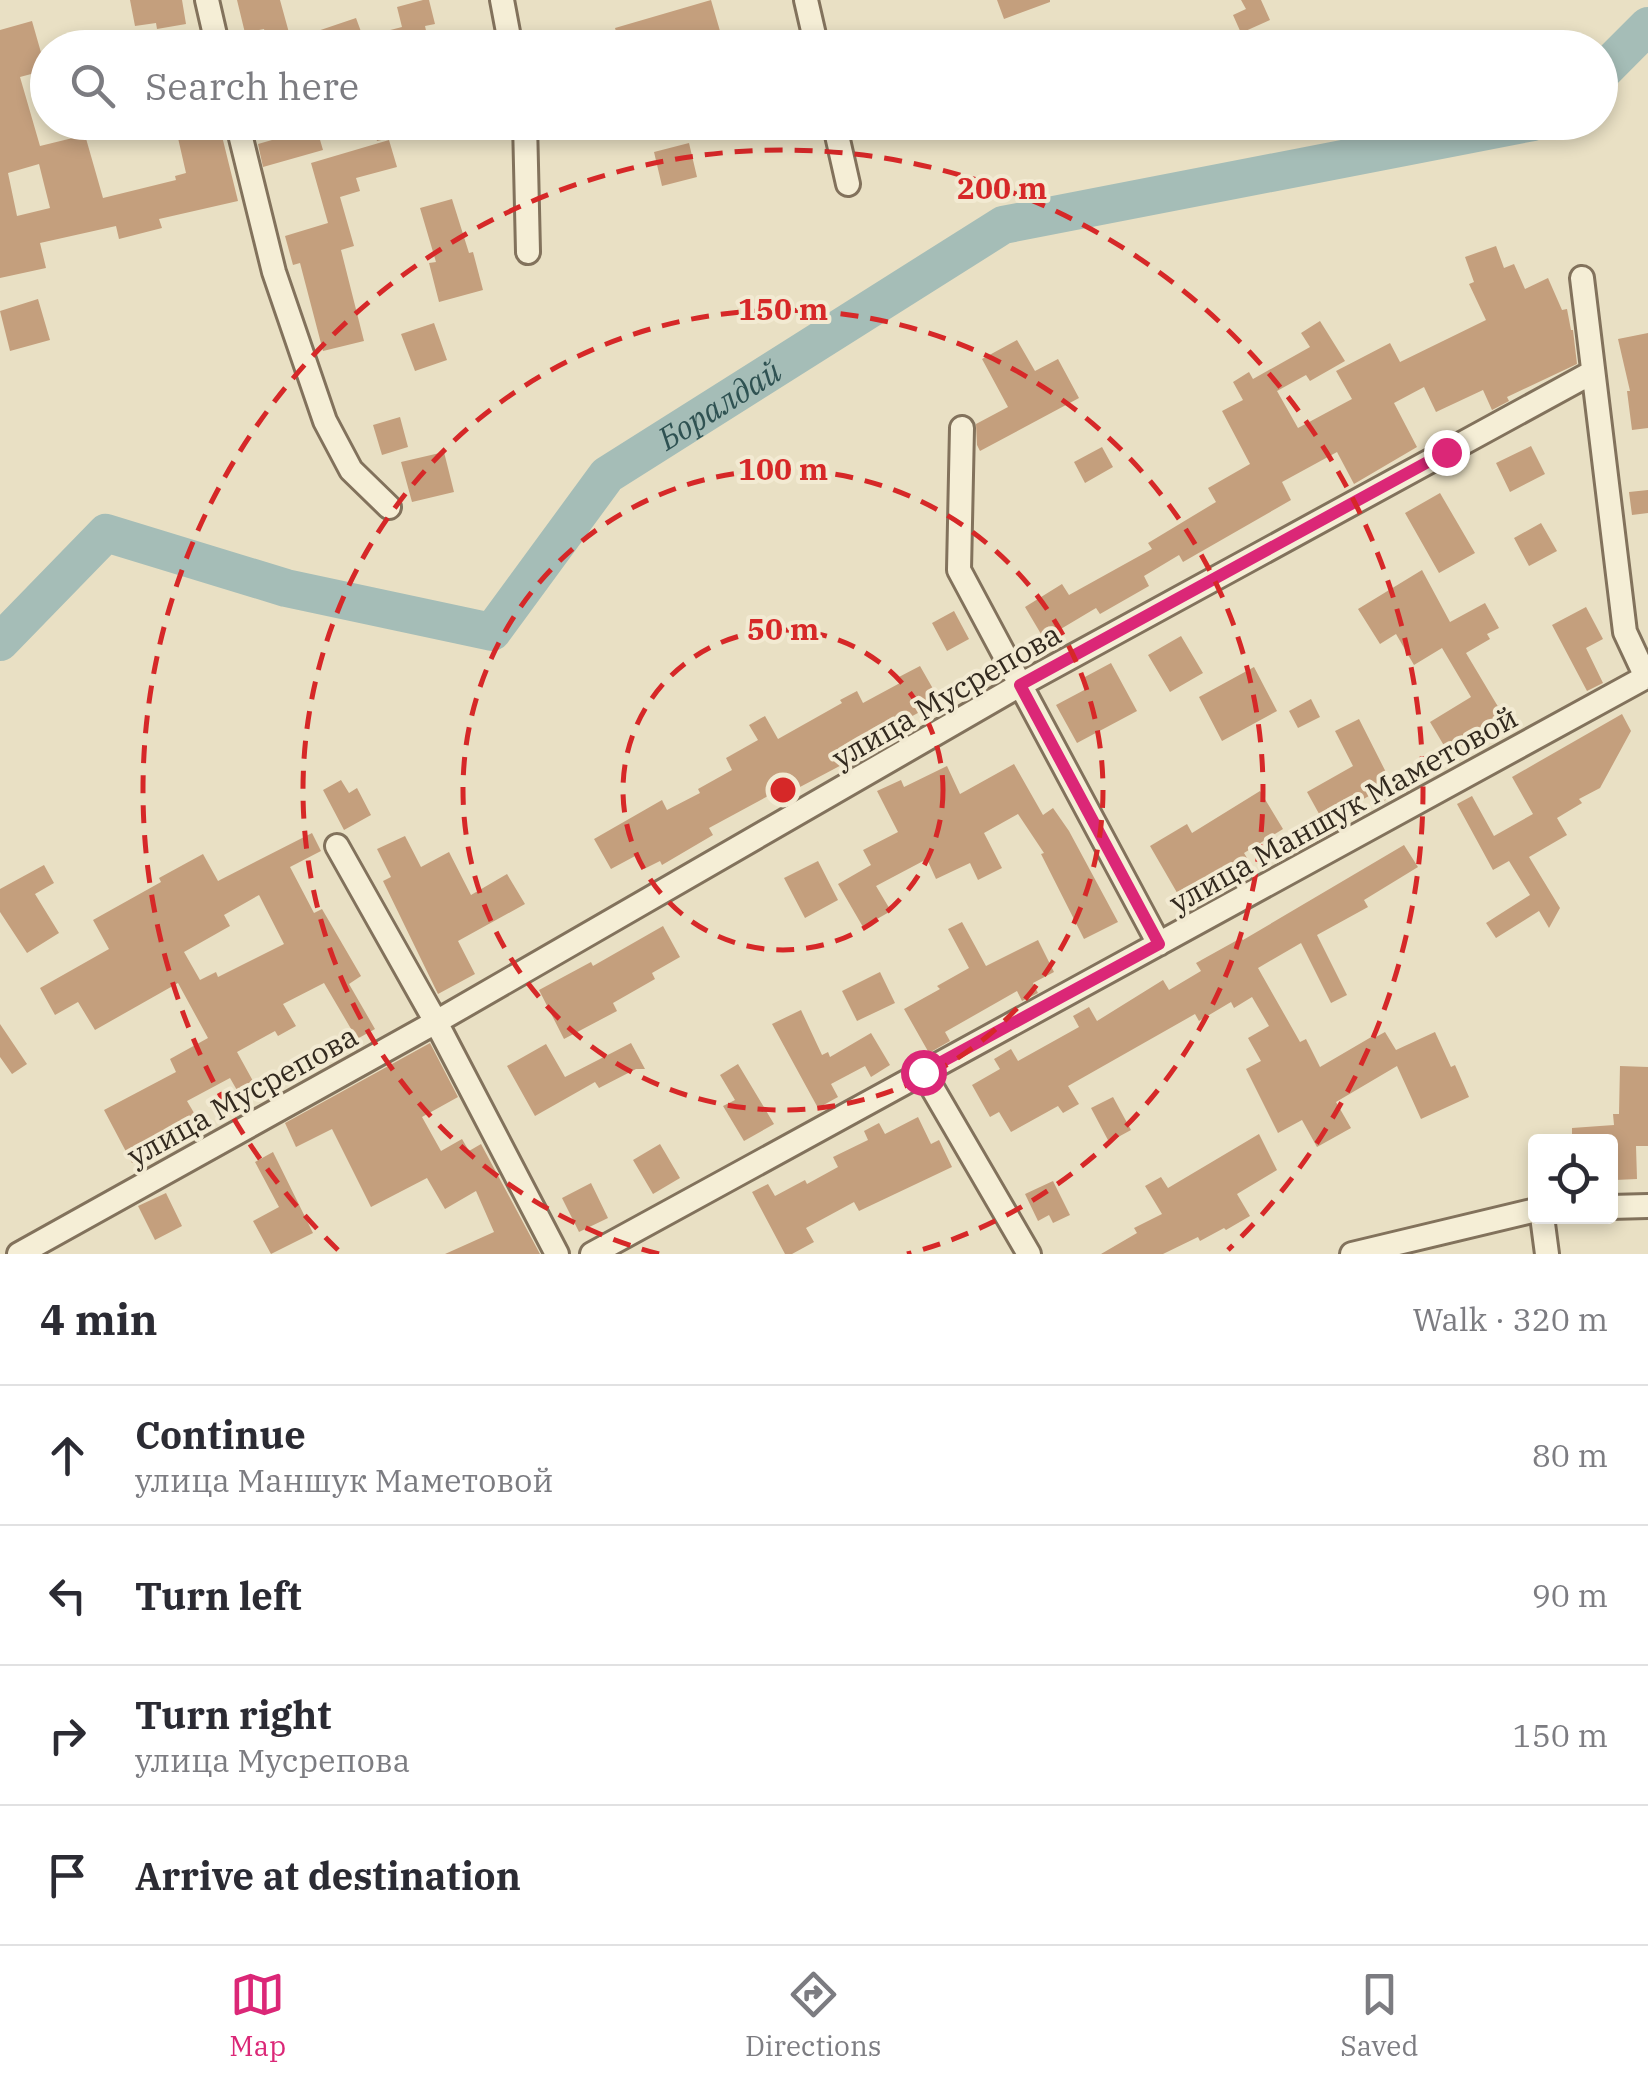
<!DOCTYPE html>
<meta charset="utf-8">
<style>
:root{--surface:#fff;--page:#f7f7f7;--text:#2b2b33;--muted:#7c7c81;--line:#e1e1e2;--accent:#db2777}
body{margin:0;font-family:"IBM Plex Serif",serif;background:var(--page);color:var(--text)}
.controls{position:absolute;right:30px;bottom:30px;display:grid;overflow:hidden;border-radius:10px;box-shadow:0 5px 15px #0003}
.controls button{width:90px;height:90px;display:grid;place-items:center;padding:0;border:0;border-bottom:2px solid var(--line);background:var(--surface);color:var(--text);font:50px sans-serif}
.stop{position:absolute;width:30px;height:30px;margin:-22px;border:8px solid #db2777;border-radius:50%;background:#fff}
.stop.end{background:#db2777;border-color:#fff;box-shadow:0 2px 10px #0008}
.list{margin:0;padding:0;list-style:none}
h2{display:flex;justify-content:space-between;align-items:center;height:130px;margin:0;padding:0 40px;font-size:42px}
h2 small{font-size:32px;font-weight:400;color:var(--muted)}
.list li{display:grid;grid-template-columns:65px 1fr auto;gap:30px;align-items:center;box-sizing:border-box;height:140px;padding:0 40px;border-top:2px solid var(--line)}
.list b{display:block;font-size:38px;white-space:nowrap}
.list p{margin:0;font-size:32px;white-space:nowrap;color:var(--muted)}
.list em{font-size:32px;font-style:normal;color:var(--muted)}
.icon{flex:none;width:55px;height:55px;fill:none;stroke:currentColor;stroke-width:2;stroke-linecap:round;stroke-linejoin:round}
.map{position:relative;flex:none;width:1648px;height:1254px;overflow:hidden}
.search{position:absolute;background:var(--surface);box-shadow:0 5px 15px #0003;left:30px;right:30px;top:30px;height:110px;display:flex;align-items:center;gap:25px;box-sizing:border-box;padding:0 35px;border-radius:55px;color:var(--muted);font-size:38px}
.sheet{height:690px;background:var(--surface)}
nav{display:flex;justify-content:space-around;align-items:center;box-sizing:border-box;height:140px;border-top:2px solid var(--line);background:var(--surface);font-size:28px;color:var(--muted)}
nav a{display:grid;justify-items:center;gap:5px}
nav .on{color:var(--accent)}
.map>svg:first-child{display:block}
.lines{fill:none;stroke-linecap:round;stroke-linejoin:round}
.river{stroke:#a5bdb7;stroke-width:38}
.building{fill:#c49f7d;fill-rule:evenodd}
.minor-casing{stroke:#82725c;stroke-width:28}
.minor{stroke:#f5eed6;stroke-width:22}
.route{stroke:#db2777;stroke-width:12}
.ring{fill:none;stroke:#d62828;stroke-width:5;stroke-dasharray:18 12}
.labels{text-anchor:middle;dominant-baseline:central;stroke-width:8;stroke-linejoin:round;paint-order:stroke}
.street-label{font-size:30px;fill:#332a1f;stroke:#f2ead2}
.water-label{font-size:32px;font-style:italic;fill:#2f5252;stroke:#f2ead2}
.centre{fill:#d62828;stroke:#f2ead2;stroke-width:5}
.ring-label{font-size:30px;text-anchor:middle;font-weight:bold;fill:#d62828;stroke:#f2ead2;stroke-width:8;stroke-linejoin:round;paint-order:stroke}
</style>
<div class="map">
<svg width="1648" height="1254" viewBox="0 0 1648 1254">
<rect width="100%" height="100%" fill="#e9e0c4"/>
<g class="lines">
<g class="river">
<path d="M1600,74L1648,26"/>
<path id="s1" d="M0,642L106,533L286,588L492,632L607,475L1003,225L1533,122"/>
</g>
</g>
<path class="building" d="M130,0H182L186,24L157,29L156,23L135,26Z
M237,0H280L291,40L356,18L363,37L402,27L397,7L423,0H429L435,24L425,26L430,48H269L264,29L245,33Z
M711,0L720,31L660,48H621L615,28Z
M997,0H1050V2L1004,19Z
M1241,0H1261L1270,20L1241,33L1233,15L1246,9Z
M32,21L46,70L20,77L40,146L85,135L103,198L176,180L175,176L186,173L178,138L220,128L238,201L159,219L162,228L119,239L116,226L40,243L46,268L0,278V30ZM39,164L50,208L17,216L8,173Z
M267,122H308L312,135L318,133L323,150L263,167L258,144L272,140Z
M371,122H426L427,129L377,141Z
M389,140L397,167L356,178L360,191L340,197L354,246L341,250L364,341L323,351L300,263L293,265L285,236L328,223L311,163Z
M689,143L697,177L662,186L654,152Z
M452,199L469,253L473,252L483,290L439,302L429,263L436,262L420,208Z
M1496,246L1504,268L1514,264L1525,289L1548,278L1562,310L1567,309L1571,330H1573L1577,364L1507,397L1509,401L1492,410L1483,390L1436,412L1424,387L1394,403L1417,447L1354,484L1337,452L1282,482L1291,500L1183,562L1179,555L1144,576L1149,586L1100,614L1096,608L1044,639L1025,607L1062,584L1069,595L1152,549L1148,543L1216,502L1208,488L1250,464L1222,411L1243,400L1233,382L1249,372L1253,379L1310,347L1301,333L1320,321L1345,361L1310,381L1306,375L1277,391L1298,428L1352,399L1336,371L1390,343L1400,362L1486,320L1469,284L1474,282L1465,257Z
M38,299L50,340L10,351L0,311Z
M434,323L447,360L415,371L401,334Z
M1648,333V428L1632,430L1627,391H1630L1618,339Z
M1017,340L1035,371L1058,359L1079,398L980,451L977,445L976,424L1008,407L982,359Z
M400,417L408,447L382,455L373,425Z
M1531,446L1545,474L1510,492L1496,463Z
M1102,447L1113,467L1085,483L1074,462Z
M444,452L454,492L412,502L401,462Z
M1648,490V513L1632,515L1629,492Z
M1440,493L1475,553L1439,573L1405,513Z
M1541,523L1557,551L1529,566L1514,538Z
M1422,570L1450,622L1485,603L1499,628L1487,634L1490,639L1466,653L1506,720L1449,754L1430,722L1471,697L1442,648L1414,665L1396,634L1380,644L1358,609Z
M1586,607L1603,639L1586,648L1603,683L1587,691L1552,625Z
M954,611L969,639L947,651L932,623Z
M1181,636L1203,673L1170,692L1148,655Z
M1111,663L1137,711L1077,743L1056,705L1088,688L1083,678Z
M920,666L940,701L881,733L882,736L848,755L851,760L783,796L781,789L709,828L713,835L662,865L660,861L644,869L637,855L611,869L594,839L662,800L667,810L700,793L698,789L732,770L726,758L758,740L749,725L765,716L778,739L842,703L840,700L857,691L863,703L900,683L897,678Z
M1254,667L1277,711L1222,741L1199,697Z
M1311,699L1320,717L1298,728L1289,711Z
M1622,714L1631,731L1600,788L1579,799L1582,803L1557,818L1567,835L1529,857L1560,908L1549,928L1539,911L1496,938L1486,923L1530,895L1509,861L1493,870L1457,804L1472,796L1494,836L1533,814L1512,777Z
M1359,719L1397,794L1374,806L1369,796L1323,821L1307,792L1353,766L1335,731Z
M1014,764L1043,815L1053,808L1069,831L1118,922L1084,939L1041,854L1044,853L1018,814L984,833L1002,868L978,880L970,863L936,879L927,859L876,886L891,911L863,927L838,884L871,865L863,850L898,832L877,791L901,780L904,787L947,766L960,794Z
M341,780L349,793L357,788L371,815L344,830L323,790Z
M1260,791L1283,829L1244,853L1256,873L1240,882L1235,874L1183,903L1150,846L1187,824L1192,833Z
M312,833L321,851L290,867L314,913L322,909L361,976L349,984L375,1029L357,1039L324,983L283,1004L296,1026L278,1036L275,1031L237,1052L258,1090L242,1099L230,1078L187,1101L200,1123L186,1131L182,1126L148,1144L152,1152L132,1163L104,1110L176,1072L170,1059L208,1038L178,983L95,1030L78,1002L55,1015L40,988L109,949L93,920L161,882L159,878L203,854L218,881ZM259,895L284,944L218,977L216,972L200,980L184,952L230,926L224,915Z
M405,836L421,867L449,852L471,895L507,874L525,904L458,941L475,974L438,994L383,881L391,877L377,849Z
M1404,845L1418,867L1364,900L1368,907L1317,935L1347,995L1331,1003L1301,943L1258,968L1300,1042L1306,1039L1320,1067L1373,1036L1374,1038L1385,1032L1396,1050L1435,1032L1451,1067L1455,1065L1469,1097L1421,1119L1397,1066L1336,1102L1351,1128L1317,1147L1302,1120L1278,1133L1246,1069L1261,1061L1248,1038L1269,1026L1252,997L1234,1008L1231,1002L1199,1021L1195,1014L1068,1086L1079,1104L1063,1113L1058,1106L1011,1132L999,1112L990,1117L972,1085L1000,1069L994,1059L1011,1049L1018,1061L1079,1027L1073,1016L1089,1007L1097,1021L1163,980L1169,990L1201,971L1196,963L1241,938L1243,940Z
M818,861L838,900L805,918L784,878Z
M44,865L54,883L35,894L59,933L27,953L0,912V889Z
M962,922L986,966L1038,940L1054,972L1033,983L1038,993L1022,1001L1017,991L945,1032L950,1041L929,1053L904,1009L940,989L937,986L969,968L948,929Z
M663,926L680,957L652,973L655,979L613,1003L617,1011L564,1039L539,990L591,962L593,966Z
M880,972L895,1003L857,1021L842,991Z
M801,1010L822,1055L828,1052L830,1057L871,1033L890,1065L871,1077L865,1066L831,1084L838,1097L818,1108L772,1024Z
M0,1024L27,1064L12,1074L0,1057Z
M430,1043L458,1097L422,1117L441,1151L462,1139L469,1151L481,1144L540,1254H445L494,1232L476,1191L445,1209L427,1178L371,1207L332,1129L296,1147L285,1123Z
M631,1043L645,1069H636L599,1088L595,1082L535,1116L507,1066L546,1044L565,1077Z
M738,1064L774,1124L744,1141L723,1106L735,1100L720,1075Z
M1620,1066L1648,1067V1146H1636L1637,1179L1615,1180L1614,1142H1572V1128L1614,1125L1613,1114H1619Z
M1113,1097L1131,1130L1109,1142L1091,1108Z
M918,1117L931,1144L939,1140L952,1167L859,1211L854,1202L806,1228L814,1242L792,1254H785L752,1192L768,1184L775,1196L805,1180L807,1184L838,1167L833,1157L868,1140L864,1131L879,1123L885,1134Z
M1259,1134L1277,1170L1237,1194L1250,1216L1226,1230L1224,1228L1200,1241L1198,1237L1163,1254H1101L1137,1233L1134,1228L1162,1214L1145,1186L1161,1177L1168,1188Z
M660,1144L680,1178L653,1194L633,1160Z
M273,1152L313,1233L271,1254L253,1221L279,1207L255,1162Z
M1053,1181L1070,1215L1053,1223L1049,1215L1038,1221L1025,1194Z
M591,1183L608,1218L579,1232L562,1198Z
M166,1193L182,1226L155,1240L138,1206Z"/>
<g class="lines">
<g class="minor-casing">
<path id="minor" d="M207,0L218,48
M502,0L511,48
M806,0L817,48
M237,122L274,272L325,421L351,470L389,507
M525,122L528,252
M834,122L848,184
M1582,278L1625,632L1646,677
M962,428L959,570L1159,944
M337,846L436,1022L557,1254
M923,1072L1029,1254
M1610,1207L1648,1206
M1542,1216L1547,1254
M19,1254L436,1022L1020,685L1593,372
M592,1254L1646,677
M1352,1254L1536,1210"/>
</g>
<use href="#minor" class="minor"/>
</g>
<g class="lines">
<path class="route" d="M923,1072L1159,944L1020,685L1446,452"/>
</g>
<g class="ring">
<circle cx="783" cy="790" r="160"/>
<circle cx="783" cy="790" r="320"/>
<path d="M659 1254A480 480 0 1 1 907 1254"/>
<path d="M338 1250A640 640 0 1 1 1228 1250"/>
</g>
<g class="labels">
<g class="street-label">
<text transform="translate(946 695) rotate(-30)">улица Мусрепова</text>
<text transform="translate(1343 809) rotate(-29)">улица Маншук Маметовой</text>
<text transform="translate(242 1095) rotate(-29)">улица Мусрепова</text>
</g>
<g class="water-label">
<text stroke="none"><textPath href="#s1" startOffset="878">Боралдай</textPath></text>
</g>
</g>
<circle cx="783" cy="790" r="15" class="centre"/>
<g class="ring-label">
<text x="1002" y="199">200 m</text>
<text x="783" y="320">150 m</text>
<text x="783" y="480">100 m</text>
<text x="783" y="640">50 m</text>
</g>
</svg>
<div class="controls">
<button><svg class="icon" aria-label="locate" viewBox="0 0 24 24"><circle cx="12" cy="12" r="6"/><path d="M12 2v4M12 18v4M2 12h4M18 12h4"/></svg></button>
</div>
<div class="stop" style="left:923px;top:1072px"></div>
<div class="stop end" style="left:1446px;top:452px"></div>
<div class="search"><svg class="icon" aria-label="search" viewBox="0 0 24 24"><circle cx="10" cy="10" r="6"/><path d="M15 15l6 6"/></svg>Search here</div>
</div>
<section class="sheet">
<h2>4 min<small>Walk · 320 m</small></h2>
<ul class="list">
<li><svg class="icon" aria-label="ahead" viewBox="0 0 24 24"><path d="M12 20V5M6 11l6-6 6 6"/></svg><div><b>Continue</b><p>улица Маншук Маметовой</p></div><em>80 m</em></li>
<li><svg class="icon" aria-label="left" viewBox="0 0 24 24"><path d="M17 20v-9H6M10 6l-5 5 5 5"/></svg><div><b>Turn left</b></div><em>90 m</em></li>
<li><svg class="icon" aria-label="right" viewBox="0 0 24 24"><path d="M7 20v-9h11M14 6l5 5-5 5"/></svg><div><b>Turn right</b><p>улица Мусрепова</p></div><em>150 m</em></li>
<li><svg class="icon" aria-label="arrive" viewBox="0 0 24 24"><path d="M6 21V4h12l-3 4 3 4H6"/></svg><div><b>Arrive at destination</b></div></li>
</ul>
</section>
<nav>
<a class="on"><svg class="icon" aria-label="map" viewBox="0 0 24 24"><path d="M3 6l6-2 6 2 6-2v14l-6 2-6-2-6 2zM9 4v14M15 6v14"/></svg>Map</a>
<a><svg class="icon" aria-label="directions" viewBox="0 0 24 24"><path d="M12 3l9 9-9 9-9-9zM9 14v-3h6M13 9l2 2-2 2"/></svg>Directions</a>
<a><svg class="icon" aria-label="saved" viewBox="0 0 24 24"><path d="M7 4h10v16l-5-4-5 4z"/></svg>Saved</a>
</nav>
